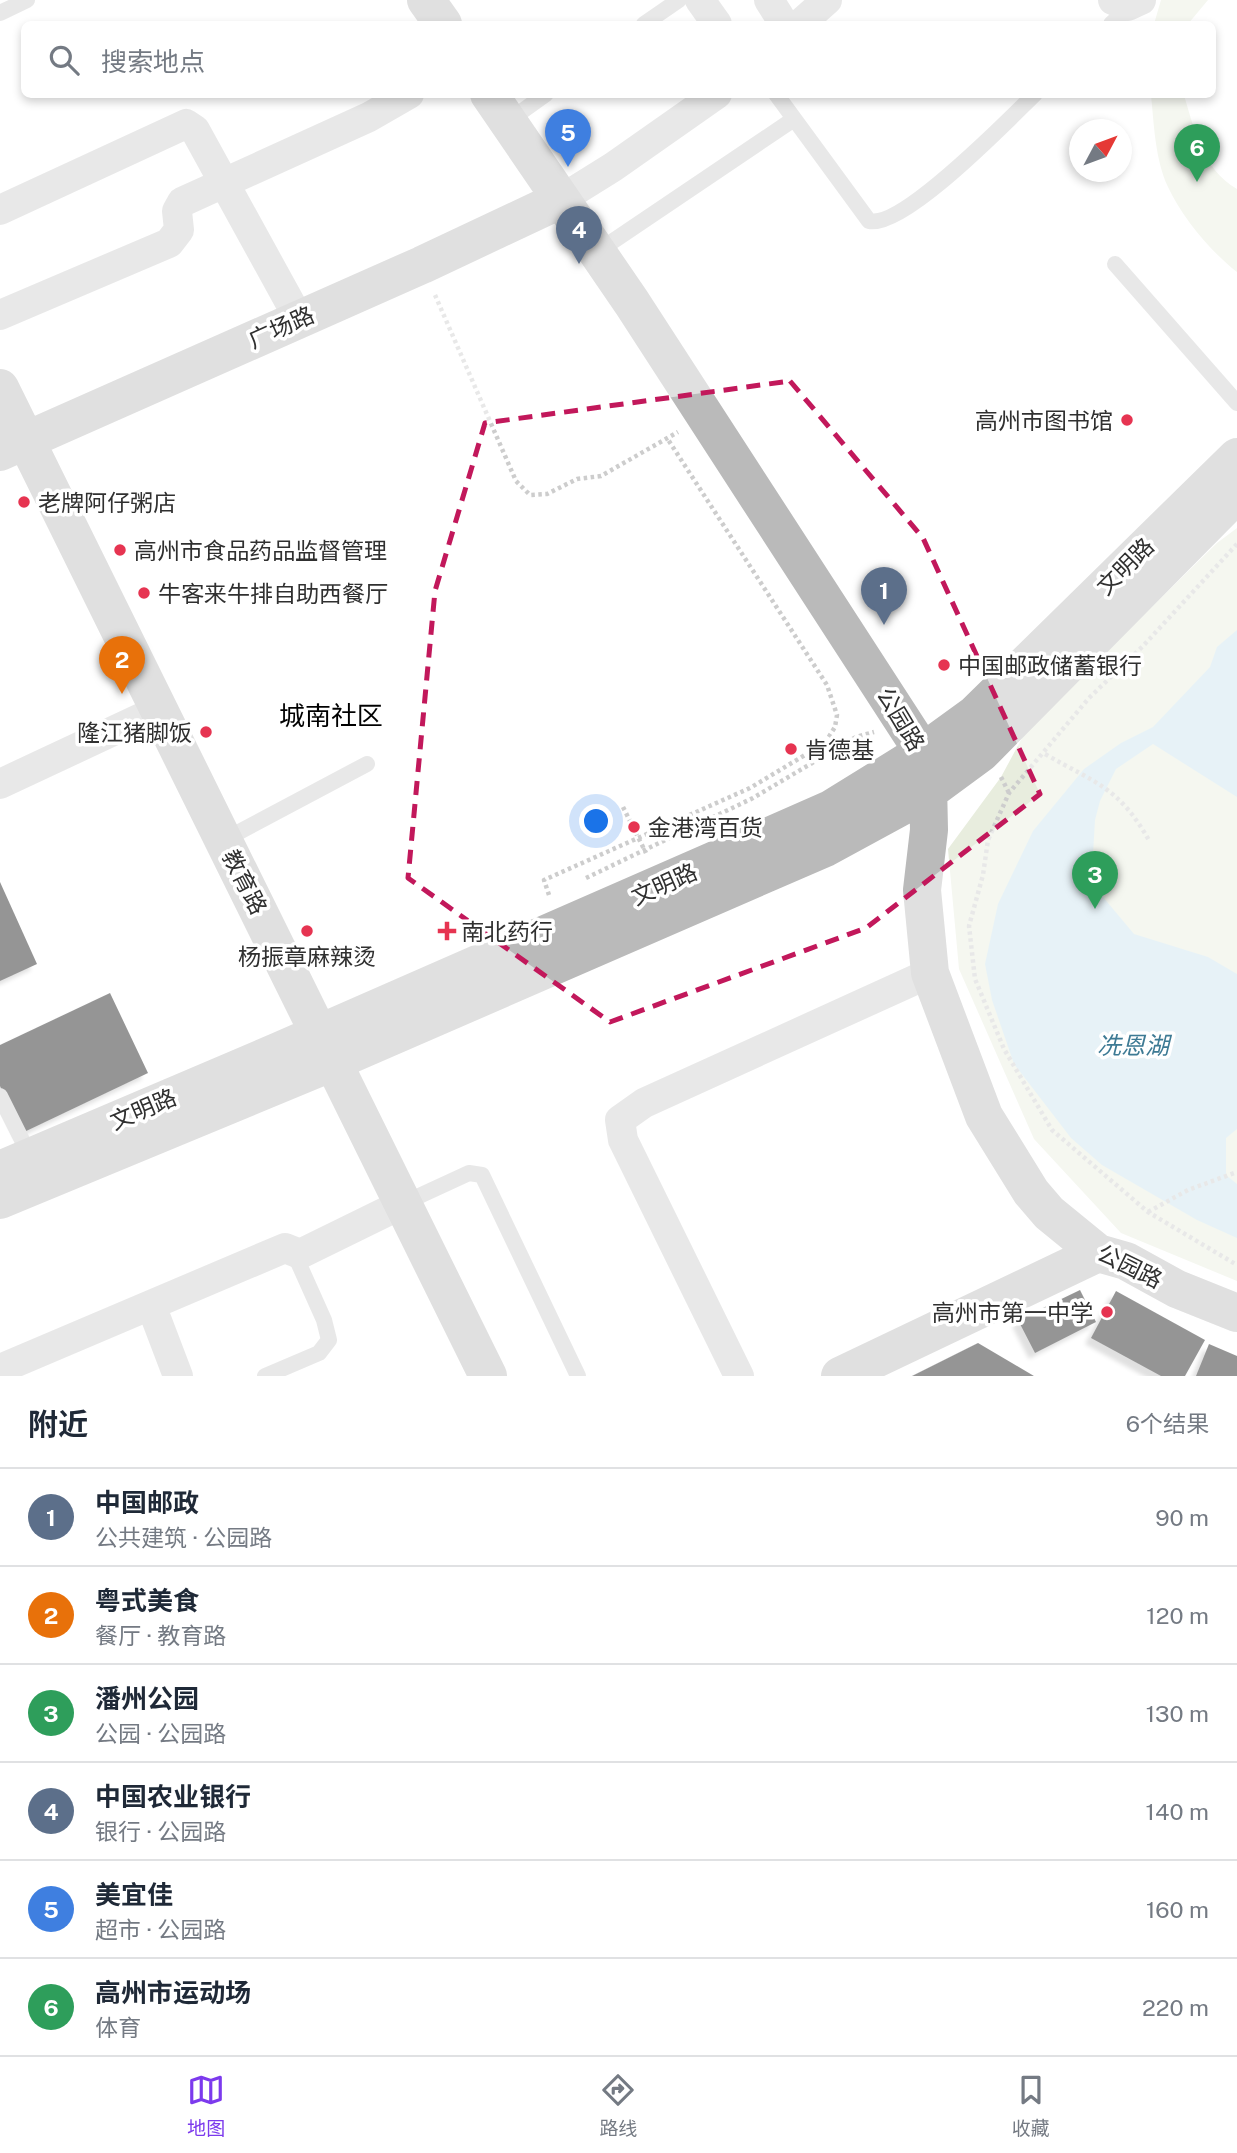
<!DOCTYPE html>
<html lang="zh">
<meta charset="utf-8">
<style>
:root{--surface:#fff;--page:#f6f6f7;--text:#1f2937;--muted:#747a83;--line:#e0e1e3;--accent:#7c3aed}
body{margin:0;font-family:"Public Sans","Noto Sans SC",sans-serif;background:var(--page);color:var(--text)}
.compass{position:absolute;left:1069px;top:119px;width:63px;height:63px;border-radius:50%;background:var(--surface);box-shadow:0 4px 10px #0003;rotate:49deg}
.you{position:absolute;left:597px;top:822px;width:24px;height:24px;margin:-18px;border:5px solid #fff;border-radius:50%;background:#1a73e8;box-shadow:0 0 0 10px #1a73e833}
.badge{display:grid;place-items:center;width:46px;height:46px;border-radius:50%;background:var(--accent);color:#fff;font-size:23px;font-weight:700}
.pin{position:absolute;translate:-50% -58px;filter:drop-shadow(0 2px 4px #0008)}
.pin::after{content:'';position:absolute;top:37px;width:24px;height:21px;background:inherit;clip-path:polygon(0 0,100% 0,50% 100%)}
.list{margin:0;padding:0;list-style:none}
h2{display:flex;justify-content:space-between;align-items:center;height:91px;margin:0;padding:0 28px;font-size:30px}
h2 small{font-size:23px;font-weight:400;color:var(--muted)}
.list li{display:grid;grid-template-columns:46px 1fr auto;gap:21px;align-items:center;box-sizing:border-box;height:98px;padding:0 28px;border-top:2px solid var(--line)}
.list b{display:block;font-size:26px;white-space:nowrap}
.list p{margin:0;font-size:23px;white-space:nowrap;color:var(--muted)}
.list em{font-size:23px;font-style:normal;color:var(--muted)}
.icon{flex:none;width:38px;height:38px;fill:none;stroke:currentColor;stroke-width:2;stroke-linecap:round;stroke-linejoin:round}
.map{position:relative;flex:none;width:1237px;height:1376px;overflow:hidden}
.search{position:absolute;background:var(--surface);box-shadow:0 4px 10px #0003;left:21px;right:21px;top:21px;height:77px;display:flex;align-items:center;gap:18px;box-sizing:border-box;padding:0 24px;border-radius:10px;color:var(--muted);font-size:26px}
.sheet{height:679px;background:var(--surface)}
nav{display:flex;justify-content:space-around;align-items:center;box-sizing:border-box;height:98px;border-top:2px solid var(--line);background:var(--surface);font-size:19px;color:var(--muted)}
nav a{display:grid;justify-items:center;gap:4px}
nav .on{color:var(--accent)}
.map>svg:first-child{display:block}
.green{fill:#e8edde}
.water{fill:#cbe3ed}
.building{fill:#171717;filter:url(#shadow)}
.lines{fill:none;stroke-linecap:round;stroke-linejoin:round}
.path{stroke:#cdcdcd;stroke-width:4.5;stroke-dasharray:3.5 3.5;stroke-linecap:butt}
.lane{stroke:#cdcdcd;stroke-width:16}
.street{stroke:#cdcdcd;stroke-width:30}
.secondary{stroke:#bababa;stroke-width:38}
.marked{fill:none;stroke:#c2185b;stroke-width:5;stroke-dasharray:14 9;stroke-linejoin:round}
.poi-dot{fill:#e63451;stroke:#fff;stroke-width:2.5}
.labels{text-anchor:middle;dominant-baseline:central;stroke-width:7;stroke-linejoin:round;paint-order:stroke}
.street-label{font-size:23px;fill:#303030;stroke:#fff}
.poi-label{font-size:23px;fill:#303030;stroke:#fff;text-anchor:start}
.water-label{font-size:24px;font-style:italic;fill:#3d7a94;stroke:#fff}
.quarter-label{font-size:26px;fill:#000;stroke:#fff}
</style>
<div class="map">
<svg width="1237" height="1376" viewBox="0 0 1237 1376">
<defs>
<filter id="shadow"><feDropShadow dx="-6" dy="6" stdDeviation="2" flood-color="#0004"/></filter>
</defs>
<rect width="100%" height="100%" fill="#fff"/>
<path class="green" d="M1161,0H1208L1188,24H1154Z
M1151,95H1184C1195,132 1202,168 1237,189V272C1210,251 1182,217 1168,187C1155,159 1154,124 1151,95Z
M1237,528V1281L1121,1233L1034,1139L959,969L948,849L1001,777L1027,729L1217,543Z"/>
<path class="water" d="M1237,630V797L1153,744L1116,769L1100,801L1095,820L1092,871L1103,897L1134,934L1208,957L1237,974V1129L1226,1138V1175L1237,1184V1238L1197,1220L1102,1165L1071,1138L1014,1064L992,1000L985,964L998,904L1033,831L1084,769L1121,743L1153,727L1210,667L1217,647Z"/>
<path class="building" d="M0,882L37,964L0,981Z
M110,993L148,1073L22,1133L0,1086V1045Z
M1080,1290L1096,1322L1035,1353L1018,1320Z
M1116,1291L1205,1340L1185,1376H1161L1091,1338Z
M978,1343L1034,1376H912Z
M1209,1344L1237,1356V1376H1196Z"/>
<g class="lines">
<path class="path" d="M435,295L516,481L530,495L547,494L577,479L601,476L678,432
M1237,544L1143,646L1089,698L1009,793L988,840L983,875L969,926L975,979L1004,1049L1052,1130L1148,1212L1237,1265
M1045,754C1097,784 1119,787 1150,842
M1001,777L1009,793
M623,807L646,853
M586,878L753,798L856,737L874,732
M549,895L544,880L750,788L825,743L835,727L837,715L827,685L667,438
M1148,1212L1188,1190L1237,1172"/>
<path class="lane" d="M0,13L27,0
M644,24L679,0
M1111,24L1132,5
M776,94L869,221C903,229 1008,120 1035,94
M507,122L546,94
M597,252L794,119
M1115,264L1237,403
M224,840L367,764
M0,1096L30,1156
M404,1203L469,1173L482,1175L578,1376
M265,1376L319,1353L329,1340L324,1320L294,1253"/>
<path class="street" d="M700,0L717,24
M769,0L784,24
M1113,0L1128,6L1141,0
M800,24L827,0
M560,200L613,167L717,94
M0,210L186,124L195,130L299,319
M0,315L169,243L179,230L177,211L182,202L369,117L409,94
M0,784L160,709
M151,1305L178,1376
M0,1369L285,1248L300,1254L404,1203
M739,1376L623,1140L620,1120L644,1103L930,973"/>
<path class="secondary" d="M426,0L443,24
M489,94L632,303L923,752L928,783L929,830L922,890L930,973L984,1116L1031,1192L1049,1213L1098,1253L1126,1261L1177,1289L1237,1313
M0,388L488,1376
M0,452L422,265L560,200
M0,1170L279,1051L831,809L923,752L974,715L1237,457
M0,1200L333,1062L825,848L928,792L981,753L1237,494
M840,1376L1098,1253"/>
</g>
<path d="M0 0H1237V1376H0ZM790,381L923,538L1040,794L866,928L610,1022L408,878L435,591L485,423Z" fill="#fff" fill-opacity=".55" fill-rule="evenodd"/>
<path class="marked" d="M790,381L923,538L1040,794L866,928L610,1022L408,878L435,591L485,423Z"/>
<g class="poi-dot">
<circle cx="1127" cy="420" r="7"/>
<circle cx="24" cy="502" r="7"/>
<circle cx="120" cy="550" r="7"/>
<circle cx="144" cy="593" r="7"/>
<circle cx="944" cy="665" r="7"/>
<circle cx="206" cy="732" r="7"/>
<circle cx="791" cy="749" r="7"/>
<circle cx="634" cy="827" r="7"/>
<circle cx="307" cy="931" r="7"/>
<path d="M443.5 920.5h7v7h7v7h-7v7h-7v-7h-7v-7h7z"/>
<circle cx="1107" cy="1312" r="7"/>
</g>
<g class="labels">
<g class="street-label">
<text transform="translate(281 327) rotate(-24)">广场路</text>
<text transform="translate(1125 566) rotate(-45)">文明路</text>
<text transform="translate(901 719) rotate(59)">公园路</text>
<text transform="translate(245 882) rotate(63)">教育路</text>
<text transform="translate(664 884) rotate(-24)">文明路</text>
<text transform="translate(143 1109) rotate(-23)">文明路</text>
<text transform="translate(1130 1266) rotate(26)">公园路</text>
</g>
<g class="poi-label">
<text x="1113" y="420" text-anchor="end">高州市图书馆</text>
<text x="38" y="502">老牌阿仔粥店</text>
<text x="134" y="550">高州市食品药品监督管理</text>
<text x="158" y="593">牛客来牛排自助西餐厅</text>
<text x="958" y="665">中国邮政储蓄银行</text>
<text x="192" y="732" text-anchor="end">隆江猪脚饭</text>
<text x="805" y="749">肯德基</text>
<text x="648" y="827">金港湾百货</text>
<text x="461" y="931">南北药行</text>
<text x="307" y="956" text-anchor="middle">杨振章麻辣烫</text>
<text x="1093" y="1312" text-anchor="end">高州市第一中学</text>
</g>
<g class="water-label">
<text x="1133" y="1045">冼恩湖</text>
</g>
<g class="quarter-label">
<text x="331" y="715">城南社区</text>
</g>
</g>
</svg>
<svg class="compass" viewBox="-18 -18 36 36"><path d="M0-13l5 13h-10z" fill="#e53935"/><path d="M0 13l5-13h-10z" fill="#747a83"/></svg>
<div class="you"></div>
<div class="pin badge" style="left:884px;top:625px;background:#5c6f8a">1</div>
<div class="pin badge" style="left:122px;top:694px;background:#e8710a">2</div>
<div class="pin badge" style="left:1095px;top:909px;background:#2e9e5b">3</div>
<div class="pin badge" style="left:579px;top:264px;background:#5c6f8a">4</div>
<div class="pin badge" style="left:568px;top:167px;background:#3f7fe0">5</div>
<div class="pin badge" style="left:1197px;top:182px;background:#2e9e5b">6</div>
<div class="search"><svg class="icon" aria-label="search" viewBox="0 0 24 24"><circle cx="10" cy="10" r="6"/><path d="M15 15l6 6"/></svg>搜索地点</div>
</div>
<section class="sheet">
<h2>附近<small>6个结果</small></h2>
<ul class="list">
<li><span class="badge" style="background:#5c6f8a">1</span><div><b>中国邮政</b><p>公共建筑 · 公园路</p></div><em>90 m</em></li>
<li><span class="badge" style="background:#e8710a">2</span><div><b>粤式美食</b><p>餐厅 · 教育路</p></div><em>120 m</em></li>
<li><span class="badge" style="background:#2e9e5b">3</span><div><b>潘州公园</b><p>公园 · 公园路</p></div><em>130 m</em></li>
<li><span class="badge" style="background:#5c6f8a">4</span><div><b>中国农业银行</b><p>银行 · 公园路</p></div><em>140 m</em></li>
<li><span class="badge" style="background:#3f7fe0">5</span><div><b>美宜佳</b><p>超市 · 公园路</p></div><em>160 m</em></li>
<li><span class="badge" style="background:#2e9e5b">6</span><div><b>高州市运动场</b><p>体育</p></div><em>220 m</em></li>
</ul>
</section>
<nav>
<a class="on"><svg class="icon" aria-label="map" viewBox="0 0 24 24"><path d="M3 6l6-2 6 2 6-2v14l-6 2-6-2-6 2zM9 4v14M15 6v14"/></svg>地图</a>
<a><svg class="icon" aria-label="directions" viewBox="0 0 24 24"><path d="M12 3l9 9-9 9-9-9zM9 14v-3h6M13 9l2 2-2 2"/></svg>路线</a>
<a><svg class="icon" aria-label="saved" viewBox="0 0 24 24"><path d="M7 4h10v16l-5-4-5 4z"/></svg>收藏</a>
</nav>
